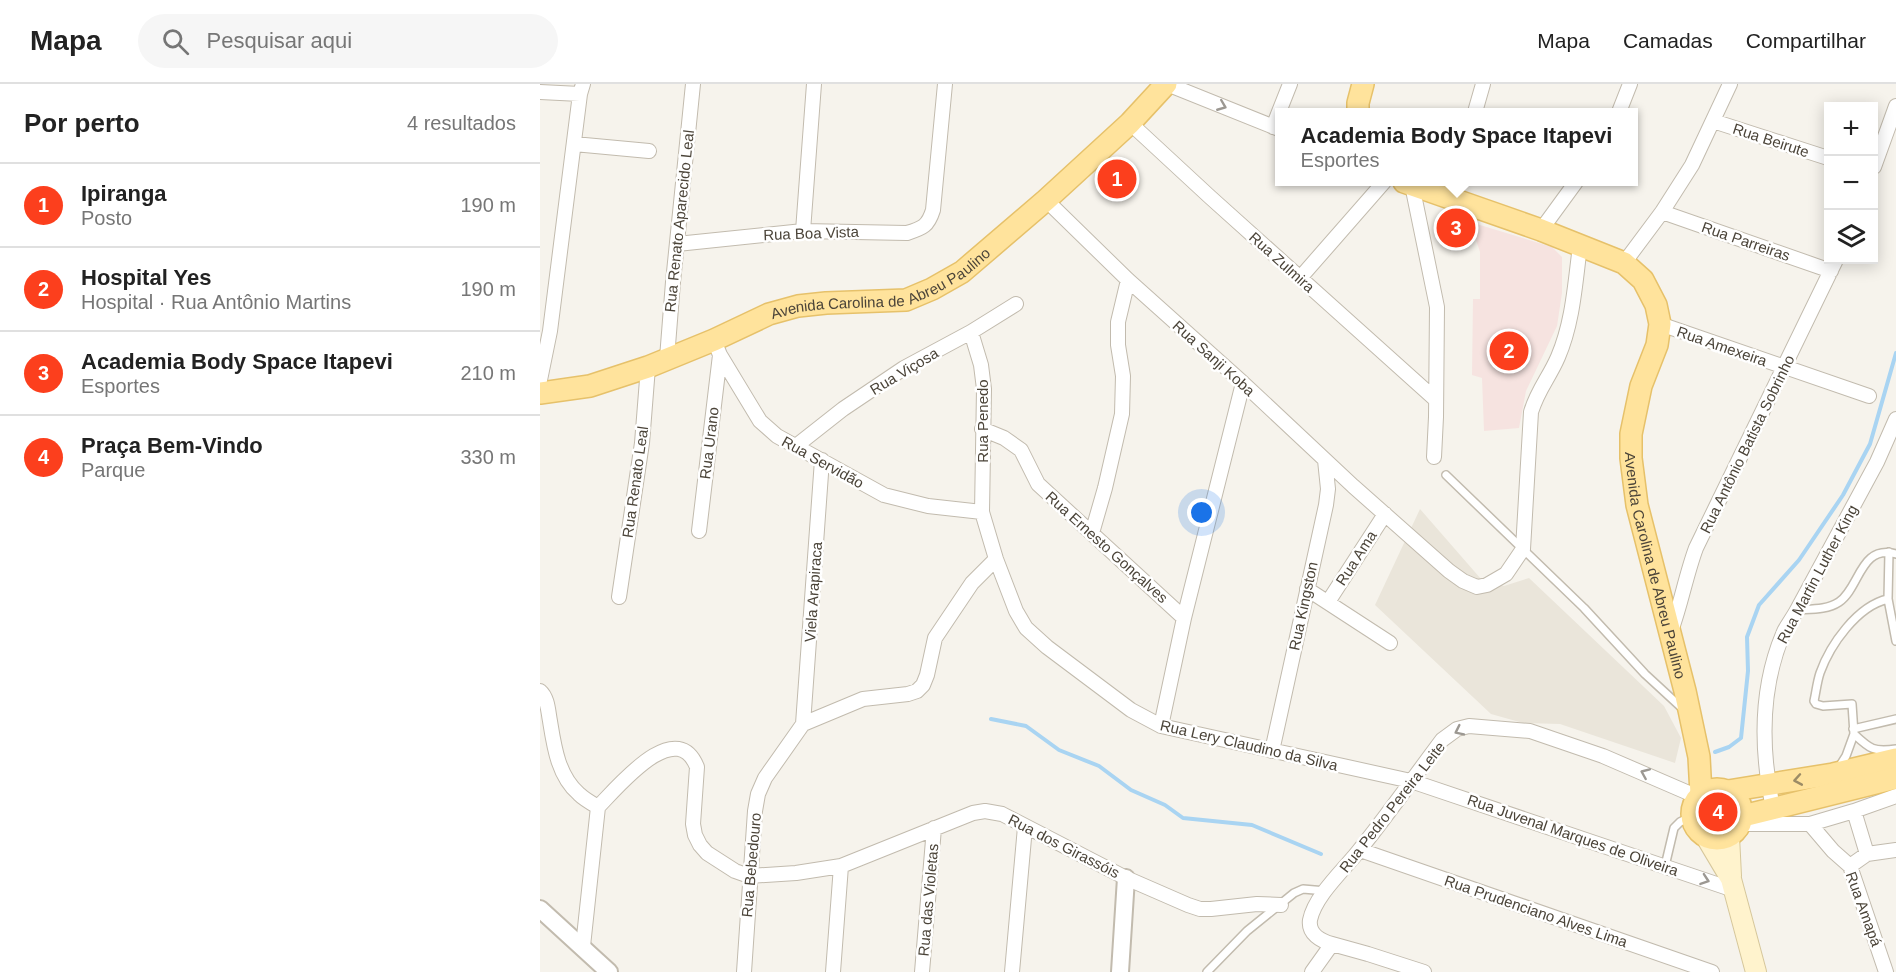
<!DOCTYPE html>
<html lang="pt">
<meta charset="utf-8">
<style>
:root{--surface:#fff;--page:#f6f6f6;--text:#222;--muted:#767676;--line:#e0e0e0;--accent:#fc3f1d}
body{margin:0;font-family:Helvetica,sans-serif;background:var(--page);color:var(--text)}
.controls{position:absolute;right:18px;top:18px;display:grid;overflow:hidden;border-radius:0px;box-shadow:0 3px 15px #0003}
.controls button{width:54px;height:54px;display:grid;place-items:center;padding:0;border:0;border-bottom:2px solid var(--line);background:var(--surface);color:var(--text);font:30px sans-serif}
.you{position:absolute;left:662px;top:429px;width:21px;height:21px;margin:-15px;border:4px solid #fff;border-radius:50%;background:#1a73e8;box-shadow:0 0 0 9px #1a73e833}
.badge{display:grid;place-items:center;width:39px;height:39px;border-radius:50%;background:var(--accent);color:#fff;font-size:20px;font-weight:700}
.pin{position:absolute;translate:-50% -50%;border:3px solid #fff;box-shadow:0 2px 6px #0006}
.popup{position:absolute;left:735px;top:24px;width:363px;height:78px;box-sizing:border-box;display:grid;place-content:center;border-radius:0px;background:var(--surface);filter:drop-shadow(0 2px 4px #0005);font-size:20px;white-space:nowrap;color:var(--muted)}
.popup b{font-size:22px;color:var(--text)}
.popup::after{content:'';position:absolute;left:50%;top:100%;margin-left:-12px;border:12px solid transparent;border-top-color:var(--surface)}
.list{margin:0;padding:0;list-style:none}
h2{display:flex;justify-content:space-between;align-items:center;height:78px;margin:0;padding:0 24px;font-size:26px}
h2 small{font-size:20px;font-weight:400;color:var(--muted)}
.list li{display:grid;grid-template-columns:39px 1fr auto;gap:18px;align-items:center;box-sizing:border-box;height:84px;padding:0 24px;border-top:2px solid var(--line)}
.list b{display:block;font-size:22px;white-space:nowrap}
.list p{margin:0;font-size:20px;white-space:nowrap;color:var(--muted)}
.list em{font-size:20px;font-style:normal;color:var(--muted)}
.icon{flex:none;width:33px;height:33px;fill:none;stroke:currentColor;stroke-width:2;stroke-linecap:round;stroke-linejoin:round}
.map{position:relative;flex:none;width:1356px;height:888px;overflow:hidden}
header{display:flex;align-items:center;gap:36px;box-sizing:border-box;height:84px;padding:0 30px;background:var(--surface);border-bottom:2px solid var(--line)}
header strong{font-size:28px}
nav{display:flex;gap:33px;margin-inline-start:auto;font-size:21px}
.search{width:420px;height:54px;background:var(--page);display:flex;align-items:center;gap:15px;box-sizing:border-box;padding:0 21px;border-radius:33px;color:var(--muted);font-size:22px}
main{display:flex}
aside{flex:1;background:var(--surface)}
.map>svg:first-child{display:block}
.residential{fill:#eae5da}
.medical{fill:#f6e3e0}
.green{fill:#d2eab5}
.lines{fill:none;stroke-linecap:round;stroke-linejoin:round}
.stream{stroke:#a9d4f2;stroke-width:4}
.service-casing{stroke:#c2bbae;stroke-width:10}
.minor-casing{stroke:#c2bbae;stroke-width:16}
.tertiary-casing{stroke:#c2bbae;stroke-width:20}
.secondary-casing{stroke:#d6c79b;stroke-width:22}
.primary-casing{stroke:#e6c16a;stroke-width:24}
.service{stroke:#fff;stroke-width:7}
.minor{stroke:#fff;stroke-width:14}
.tertiary{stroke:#fff;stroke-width:16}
.secondary{stroke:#fff3cd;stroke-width:20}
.primary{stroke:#ffe39c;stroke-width:21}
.oneway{stroke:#9c9892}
.oneway2{stroke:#9c8c66}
.labels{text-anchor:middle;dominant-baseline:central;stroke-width:5;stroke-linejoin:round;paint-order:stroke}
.street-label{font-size:15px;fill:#4b4439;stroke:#fff}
</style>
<header>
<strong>Mapa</strong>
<div class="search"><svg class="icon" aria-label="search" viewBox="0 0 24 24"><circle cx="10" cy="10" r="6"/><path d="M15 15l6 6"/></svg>Pesquisar aqui</div>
<nav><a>Mapa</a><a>Camadas</a><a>Compartilhar</a></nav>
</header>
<main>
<aside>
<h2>Por perto<small>4 resultados</small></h2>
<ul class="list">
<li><span class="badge">1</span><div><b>Ipiranga</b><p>Posto</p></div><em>190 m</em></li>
<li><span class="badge">2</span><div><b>Hospital Yes</b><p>Hospital · Rua Antônio Martins</p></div><em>190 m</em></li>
<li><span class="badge">3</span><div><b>Academia Body Space Itapevi</b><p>Esportes</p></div><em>210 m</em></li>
<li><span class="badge">4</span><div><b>Praça Bem-Vindo</b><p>Parque</p></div><em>330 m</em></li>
</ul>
</aside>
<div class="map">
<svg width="1356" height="888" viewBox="0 0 1356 888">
<rect width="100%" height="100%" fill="#f6f3ec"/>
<path class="residential" d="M880,425L941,495L964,502L989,494L1124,622L1141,654L1135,679L1020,640L983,639L951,630L835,521Z"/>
<path class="medical" d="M930,138L1012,163L1022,173V209L1017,242L986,307L979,344L944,347L942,294L932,291L933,215H940V168Z"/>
<path class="green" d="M1160 730a18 18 0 1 1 36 0a18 18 0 1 1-36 0Z"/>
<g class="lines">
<path class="stream" d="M451,635L486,642L519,666L559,682L591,706L625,721L643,734L712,741L781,770
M1175,668L1189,663L1201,654L1208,587L1207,553L1219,521L1259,476L1303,411L1330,360L1356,269"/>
<g class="service-casing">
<path id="service" d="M906,391L1044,524L1105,590L1143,625
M1349,468L1348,515L1356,557
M1257,526C1271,525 1287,526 1299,518C1320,504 1320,460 1356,470
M1313,645L1356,635
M1314,650L1312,620L1283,622L1276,620L1274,617C1276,608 1277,598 1280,589C1290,561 1317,522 1348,515
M1299,683L1306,672L1314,650C1330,665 1333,668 1356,665
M1125,782L1134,744L1140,738L1152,732
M667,888L707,847L754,809L763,805L786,807"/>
</g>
<g class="minor-casing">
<path id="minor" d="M627,0L739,45
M0,8L40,10
M935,28L943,0
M1079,28L1090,0
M1173,37L1288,74
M590,39L670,113L895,315
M733,43L750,0
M34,60L109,67
M1334,83L1356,22
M872,101L897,223L896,333L894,373
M910,113L914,98
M506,116L588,196L703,299L813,402L909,487L923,497L937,503L947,501L966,490L983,465L991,328C998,305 1009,294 1018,273C1033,238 1035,200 1040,162
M1122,128L1291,187
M1001,146L1036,98
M263,147L274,0
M137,160L263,147L367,149C383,144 388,142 393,126L405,0
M1084,179L1122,128L1152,81L1190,0
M760,194L844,98
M1120,240L1329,312
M431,248L441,281L444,305L442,428L456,475L476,527L486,544L507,563L591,626L621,642L871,697L1194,806
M174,256L180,271L220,337L237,352L344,411L388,422L442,428
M127,274L133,198L153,0
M0,296L10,247L40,10L43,0
M442,345L464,354L481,366L498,400L644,534
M256,362L303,325L364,284L431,248L476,220
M159,447L180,271
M552,449L565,404L582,330L583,292L578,261V238L588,196
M767,505L850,559
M79,513L102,359L108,283
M788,518L845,430
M1131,547C1141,520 1146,491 1156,464L1296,176
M0,607C8,614 8,627 10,637C14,662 18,692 39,710C44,715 51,719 58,723
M263,640L282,376
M621,642L644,534L703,299
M732,667L786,421L788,405L785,376
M1233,724C1221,667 1220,605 1243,550C1246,542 1253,534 1257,526L1337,378L1356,335
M1314,727L1327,770
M1201,740H1270L1314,727L1356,712
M1270,740L1293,767L1310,782L1346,888
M820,766L1172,888
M1310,782L1327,770L1356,766
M792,860C781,857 768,850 770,836C775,811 806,784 821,764C849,729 875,692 902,656L917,645L929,642L990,647L1063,672L1158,713
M43,862L58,723C77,704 136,631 157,683L153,740L155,751L160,761L167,769L195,787L209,792L256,789L301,782L433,729L445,727L462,730L586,794L648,821L660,825H671L717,820L741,821
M204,888L215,727L218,710L225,694L263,640L323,615L368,610L377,607L383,601L387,591L395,554L432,499L456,475
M293,888L301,782
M382,888L394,744
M472,888L485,743
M772,888L792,860L828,870L884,888"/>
</g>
<g class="tertiary-casing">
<path id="tertiary" d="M0,825L69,888
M580,888L586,794"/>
</g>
<g class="secondary-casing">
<path id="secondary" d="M1189,752L1191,792
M1166,753L1191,795L1216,888"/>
</g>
<g class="primary-casing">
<g id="primary">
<path d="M818,28V19L823,0"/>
<path id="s1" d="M864,98L1001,146L1084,179L1103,196L1116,221L1120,240L1117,261L1101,302L1091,350V374L1097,421L1145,607L1159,673L1161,710"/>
<path id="s2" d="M0,309L50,302L108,283L174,256L229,230L258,222L286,219L366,216L392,205L422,188L506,116L590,39L626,0"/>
<circle cx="1177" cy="730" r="25"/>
<path d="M1188,707L1293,690L1356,675"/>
<path d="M1203,732L1356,694"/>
</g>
</g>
<use href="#service" class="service"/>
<use href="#minor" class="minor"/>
<use href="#tertiary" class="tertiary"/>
<use href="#secondary" class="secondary"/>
<use href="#primary" class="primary"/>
</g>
<defs><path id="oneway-chevron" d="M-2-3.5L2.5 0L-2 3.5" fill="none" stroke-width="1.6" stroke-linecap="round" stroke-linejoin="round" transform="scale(1.5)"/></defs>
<g class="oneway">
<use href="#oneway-chevron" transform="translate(682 22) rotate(22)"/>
<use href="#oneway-chevron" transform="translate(919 647) rotate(154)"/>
<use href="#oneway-chevron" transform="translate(1105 689) rotate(-157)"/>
<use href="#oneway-chevron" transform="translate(1165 796) rotate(19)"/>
</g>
<use class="oneway2" href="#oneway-chevron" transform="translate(1258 696) rotate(170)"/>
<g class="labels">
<g class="street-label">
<text transform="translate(1231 56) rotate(18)">Rua Beirute</text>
<text transform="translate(139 137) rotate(-84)">Rua Renato Aparecido Leal</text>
<text transform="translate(271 149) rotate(-2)">Rua Boa Vista</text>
<text transform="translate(1206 157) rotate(19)">Rua Parreiras</text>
<text transform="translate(742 178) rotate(42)">Rua Zulmira</text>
<text stroke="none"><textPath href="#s2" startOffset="362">Avenida Carolina de Abreu Paulino</textPath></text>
<text transform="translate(1182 262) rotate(19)">Rua Amexeira</text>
<text transform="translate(674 274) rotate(42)">Rua Sanji Koba</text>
<text transform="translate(364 287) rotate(-31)">Rua Viçosa</text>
<text transform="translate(442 337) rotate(-90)">Rua Penedo</text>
<text transform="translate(169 359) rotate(-83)">Rua Urano</text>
<text transform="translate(1207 360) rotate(-64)">Rua Antônio Batista Sobrinho</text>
<text transform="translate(283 378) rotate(29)">Rua Servidão</text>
<text transform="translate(95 398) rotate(-82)">Rua Renato Leal</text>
<text transform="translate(567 463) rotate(42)">Rua Ernesto Gonçalves</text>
<text transform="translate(816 474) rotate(-57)">Rua Ama</text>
<text stroke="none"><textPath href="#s1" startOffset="556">Avenida Carolina de Abreu Paulino</textPath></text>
<text transform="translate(1277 490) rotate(-62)">Rua Martin Luther King</text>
<text transform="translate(273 508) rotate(-86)">Viela Arapiraca</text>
<text transform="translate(763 522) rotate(-78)">Rua Kingston</text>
<text transform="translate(709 661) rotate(13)">Rua Lery Claudino da Silva</text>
<text transform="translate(852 723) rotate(-52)">Rua Pedro Pereira Leite</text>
<text transform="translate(1033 751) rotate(19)">Rua Juvenal Marques de Oliveira</text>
<text transform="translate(524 762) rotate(27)">Rua dos Girassóis</text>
<text transform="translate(211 781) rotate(-85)">Rua Bebedouro</text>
<text transform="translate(388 816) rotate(-85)">Rua das Violetas</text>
<text transform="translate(1324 825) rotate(70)">Rua Amapá</text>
<text transform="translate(996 827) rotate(19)">Rua Prudenciano Alves Lima</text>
</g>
</g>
</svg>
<div class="controls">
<button>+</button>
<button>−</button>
<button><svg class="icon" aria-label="layers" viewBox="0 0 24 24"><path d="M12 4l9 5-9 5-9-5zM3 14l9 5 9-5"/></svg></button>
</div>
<div class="you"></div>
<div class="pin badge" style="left:577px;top:95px">1</div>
<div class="pin badge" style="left:969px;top:267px">2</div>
<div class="pin badge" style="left:916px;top:144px">3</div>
<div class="popup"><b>Academia Body Space Itapevi</b>Esportes</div>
<div class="pin badge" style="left:1178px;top:728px">4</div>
</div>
</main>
